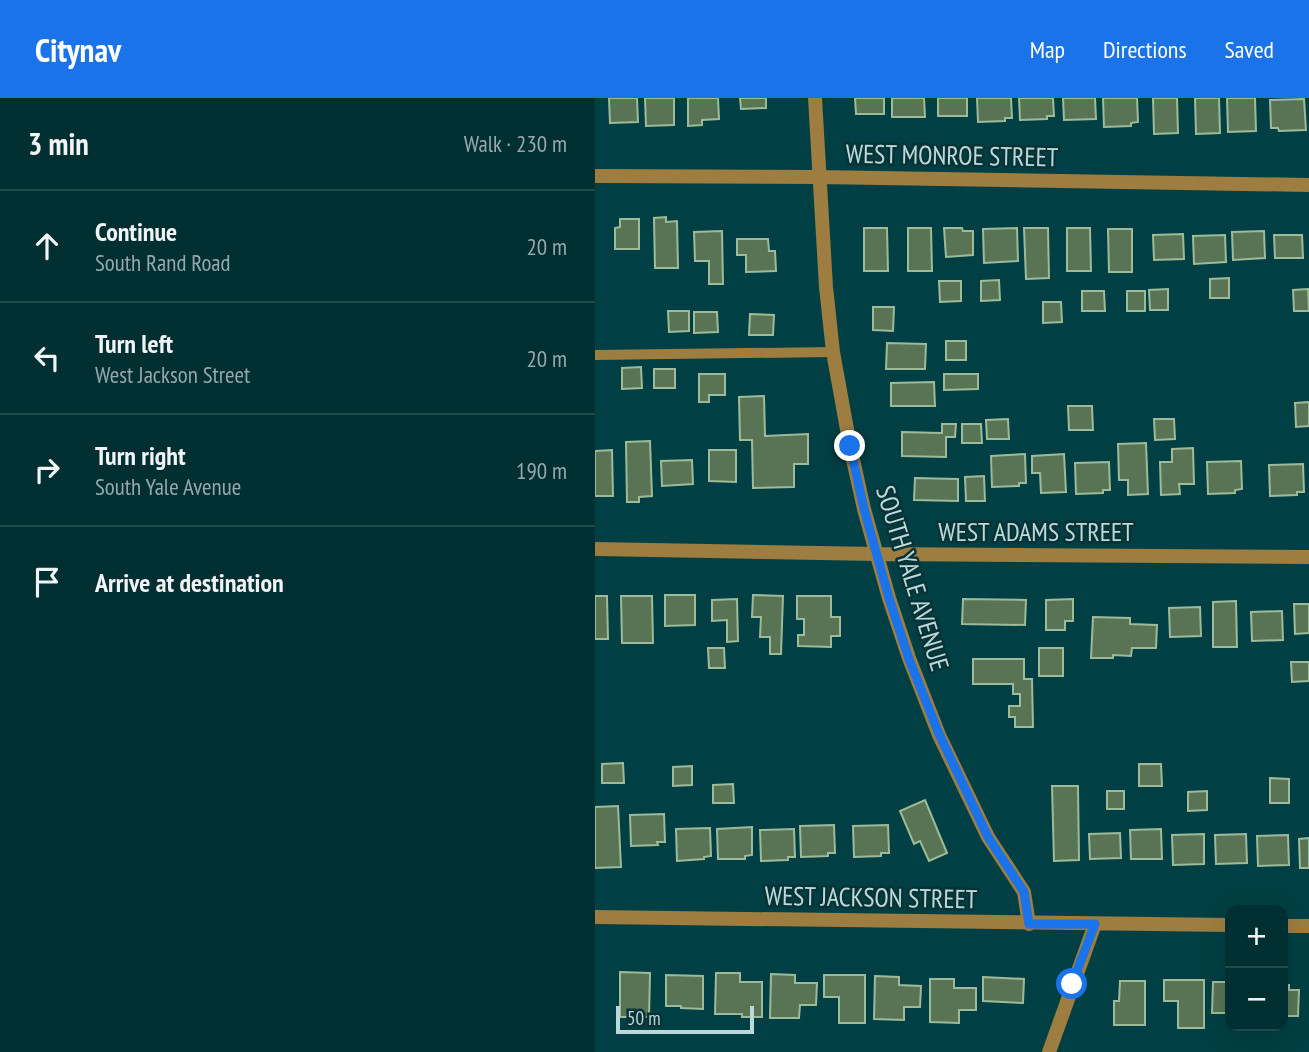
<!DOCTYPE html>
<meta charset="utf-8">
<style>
:root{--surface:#002f32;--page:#0a373a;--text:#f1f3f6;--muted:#95a9ac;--line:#224a4d;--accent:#1a73e8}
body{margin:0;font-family:"PT Sans Narrow",sans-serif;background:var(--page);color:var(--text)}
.controls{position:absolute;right:21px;bottom:21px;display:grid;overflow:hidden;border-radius:14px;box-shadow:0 7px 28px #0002}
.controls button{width:63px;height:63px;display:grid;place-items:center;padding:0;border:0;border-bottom:2px solid var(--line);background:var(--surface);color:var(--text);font:35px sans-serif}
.scale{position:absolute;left:21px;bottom:18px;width:138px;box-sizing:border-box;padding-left:7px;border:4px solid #bdd8da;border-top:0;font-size:19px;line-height:24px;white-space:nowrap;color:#bdd8da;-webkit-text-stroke:5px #073336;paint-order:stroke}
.stop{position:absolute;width:21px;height:21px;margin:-16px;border:5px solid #1a73e8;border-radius:50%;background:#fff}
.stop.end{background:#1a73e8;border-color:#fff;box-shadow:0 2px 7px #0008}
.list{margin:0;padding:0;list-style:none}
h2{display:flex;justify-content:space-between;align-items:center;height:91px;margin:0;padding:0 28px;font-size:30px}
h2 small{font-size:23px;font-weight:400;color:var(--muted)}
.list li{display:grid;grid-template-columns:46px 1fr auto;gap:21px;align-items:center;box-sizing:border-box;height:112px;padding:0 28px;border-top:2px solid var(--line)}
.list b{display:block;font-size:26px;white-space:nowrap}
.list p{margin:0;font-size:23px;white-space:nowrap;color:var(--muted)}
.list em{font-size:23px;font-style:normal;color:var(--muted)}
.icon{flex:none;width:38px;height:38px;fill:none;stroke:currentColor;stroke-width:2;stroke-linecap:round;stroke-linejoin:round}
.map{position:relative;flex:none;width:714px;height:954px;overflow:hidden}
header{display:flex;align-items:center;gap:42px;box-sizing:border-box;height:98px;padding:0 35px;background:var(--accent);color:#fff}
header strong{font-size:33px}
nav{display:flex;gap:38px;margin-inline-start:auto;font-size:24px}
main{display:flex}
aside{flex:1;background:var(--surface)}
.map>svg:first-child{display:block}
.building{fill:#587454;stroke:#9dbb99;stroke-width:2}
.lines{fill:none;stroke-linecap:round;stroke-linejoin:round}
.lane{stroke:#9d7d40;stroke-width:10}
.street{stroke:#9d7d40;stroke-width:14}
.route{stroke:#1a73e8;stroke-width:9}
.labels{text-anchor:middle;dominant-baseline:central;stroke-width:5;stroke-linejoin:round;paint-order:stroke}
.street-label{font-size:26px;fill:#bdd8da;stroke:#073336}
</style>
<header>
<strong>Citynav</strong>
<nav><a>Map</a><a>Directions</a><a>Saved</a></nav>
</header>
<main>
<aside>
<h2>3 min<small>Walk · 230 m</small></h2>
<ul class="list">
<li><svg class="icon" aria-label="ahead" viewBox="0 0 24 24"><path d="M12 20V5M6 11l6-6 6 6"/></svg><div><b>Continue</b><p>South Rand Road</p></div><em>20 m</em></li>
<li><svg class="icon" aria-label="left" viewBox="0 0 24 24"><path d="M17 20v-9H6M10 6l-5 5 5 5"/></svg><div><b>Turn left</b><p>West Jackson Street</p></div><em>20 m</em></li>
<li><svg class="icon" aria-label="right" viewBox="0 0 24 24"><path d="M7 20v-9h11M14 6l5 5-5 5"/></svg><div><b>Turn right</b><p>South Yale Avenue</p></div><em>190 m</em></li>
<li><svg class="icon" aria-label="arrive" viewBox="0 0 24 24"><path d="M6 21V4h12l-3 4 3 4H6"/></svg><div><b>Arrive at destination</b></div></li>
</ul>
</aside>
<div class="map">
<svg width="714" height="954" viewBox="0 0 714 954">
<rect width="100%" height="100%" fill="#003f43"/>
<path class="building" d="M14,0H42L43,24L15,25Z
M50,0H79V27L51,28Z
M93,0H123L124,21L107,22V27L93,28Z
M145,0H171V10L146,11Z
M260,0H289V16H261Z
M297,0H329L330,19H297Z
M343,0H372V18H343Z
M382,0H416L417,20H410V23L383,24Z
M424,0H458L459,18H452V21L425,22Z
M468,0H500L501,21L469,22Z
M508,0H542L543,24L536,25V28L509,29Z
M558,0H582L583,35L559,36Z
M600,0H624L625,35L601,36Z
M632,0H660L661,33L633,34Z
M709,1L711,32L684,33L683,30H676L675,2Z
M71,119V124L82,123L83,170H60L59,120Z
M25,121H44V151H20V130L25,129Z
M269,130H292L293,173H269Z
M313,130H336L337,173H313Z
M349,130H367L368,133H378V157L351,159Z
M422,130L423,163L389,165L388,131Z
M429,130H453L454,180L431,181Z
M472,130H495L496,173H472Z
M513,131H537V174H514Z
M127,133L128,186H114V163H100L99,134Z
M669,133L670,160L638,162L637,134Z
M588,136L589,161L559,162L558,137Z
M630,137L631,164L599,166L598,138Z
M679,137H707L708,160H680Z
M142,141H173L174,153H180L181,173L151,174V157H142Z
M634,180V200H615V181Z
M404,182L405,202L386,203V183Z
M344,183H366V203L345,204Z
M573,191V212H555L554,192Z
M713,191L714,213H699L698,192Z
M487,193H509L510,213H487Z
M532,193H550V213H532Z
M448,204H466L467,224L448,225Z
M278,209H299L298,233L278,232Z
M73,213H94V233L74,234Z
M99,214H122L123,234L99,235Z
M155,216L179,217L178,237H154Z
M351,243H371V262H351Z
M292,245L331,246L330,271H291Z
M46,269L47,290L27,291V270Z
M59,271H80V290H59Z
M104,276H130V297H114V304H104Z
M349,276H383V291L349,292Z
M339,284L340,308H296V285Z
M169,298L170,338L213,336V366H199V389L158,390L157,342H145L144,299Z
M714,304V328L701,329L700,305Z
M473,308H497L498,332H474Z
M413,321L414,341H392L391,322Z
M559,321H579L580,341L560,342Z
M347,326H361L360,339H351V359L307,358V334L347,335Z
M367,326H386L387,345H367Z
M55,343L57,398L44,399V404H32L31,344Z
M551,345L553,396L533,397V382H524L523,346Z
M598,350L599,386H584L585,396L566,397L565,364H577V351Z
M17,352L18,398H0V353Z
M114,352H141V384L114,383Z
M430,356L431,385H424V388L397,389L396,358Z
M469,356L471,394L446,395L445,375H437V358Z
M97,362L98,386L67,388L66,363Z
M646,363L647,391L640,392V395L613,396L612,364Z
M514,364L515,392H508V395L481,396L480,365Z
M708,366L709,394H702V397L675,398L674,367Z
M389,378L390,403H371L370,379Z
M320,380L363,381V403L319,402Z
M70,497H100V527L70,528Z
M158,497L188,498L186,556H175V539H165L166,519H157Z
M0,498H12L13,541H0Z
M26,498H57L58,545H27Z
M202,498H236V519H245V538H236V549L203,548V537H209V521H202Z
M142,501L143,543L132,544V522L117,523V502Z
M368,501L431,502L430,527L367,526Z
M478,501V523H470V532H451V502Z
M641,503L642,549H618V504Z
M699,506H714V535L700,536Z
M605,509L606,538L575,539L574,510Z
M687,513L688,542L657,543L656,514Z
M498,519L535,520V526L562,527L561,550H537L536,558L518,557V560H496Z
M113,550H129L130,570H114Z
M444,550H468V578H444Z
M378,561H429V581H437L438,629H420V619H414V608H425V596H418V586H378Z
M696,564H714V583L697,584Z
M28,665L29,685H7V666Z
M544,666H566L567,688H544Z
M97,668V687L78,688V669Z
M675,680L694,681V705H675Z
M138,686L139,705H118V687Z
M457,688H483L484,762L459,763Z
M512,693H529V711H512Z
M612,693V712L593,713V694Z
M330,702L352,755L334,763L325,743L319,746L305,713Z
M23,708L26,769L0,770V709Z
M69,716L70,744H62L63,747L36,748L35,717Z
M239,727L240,755H233V758L206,759L205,728Z
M293,727L294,755H286V758L259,759L258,728Z
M157,729V757L150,758V761H123L122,731Z
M115,730L116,758L109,759V761L82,763L81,731Z
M199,731L200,759H193V762L166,763L165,732Z
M566,731L567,761H536L535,732Z
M525,735L526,760L495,761L494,736Z
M609,736V766L578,767L577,737Z
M651,736L652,765L621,766L620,737Z
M693,737L694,767L663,768L662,738Z
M714,740V770H705L704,741Z
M25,874L55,875L54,919H25Z
M121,875H145V884H167V919H147V916H120Z
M176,876L200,877V885H222L221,907H205L204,920H175Z
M71,877L108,878V911L86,910V908H71Z
M229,877H270V925H244V899H229Z
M280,878L304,879V887L326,888L325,909H309V922L279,921Z
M388,879L429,881L428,905L388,903Z
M335,881H359V890H381V912H364V925L335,924Z
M569,882H609V930H583V903H569Z
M525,883H550V927H519V903H524Z
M618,884H635V915H617Z
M688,887H694V892H704L703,918H688Z"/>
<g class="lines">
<path class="lane" d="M0,257L238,254"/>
<path class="street" d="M220,0L231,189L238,254L255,348L269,411L294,500L314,560L344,637L393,739L429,794L434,826
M0,78L224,79L714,87
M0,451L282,456L714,459
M0,819L635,827
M688,828H714
M454,954L500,826"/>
</g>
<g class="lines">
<path class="route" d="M255,348L269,411L294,500L314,561L344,636L393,739L429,794L434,826H500L477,886"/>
</g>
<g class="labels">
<g class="street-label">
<text transform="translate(357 57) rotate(1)">WEST MONROE STREET</text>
<text x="441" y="433">WEST ADAMS STREET</text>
<text transform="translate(318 480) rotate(73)">SOUTH YALE AVENUE</text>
<text transform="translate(276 799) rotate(1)">WEST JACKSON STREET</text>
</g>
</g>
</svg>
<div class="controls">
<button>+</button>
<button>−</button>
</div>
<div class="scale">50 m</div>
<div class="stop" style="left:477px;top:886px"></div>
<div class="stop end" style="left:255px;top:348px"></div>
</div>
</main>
